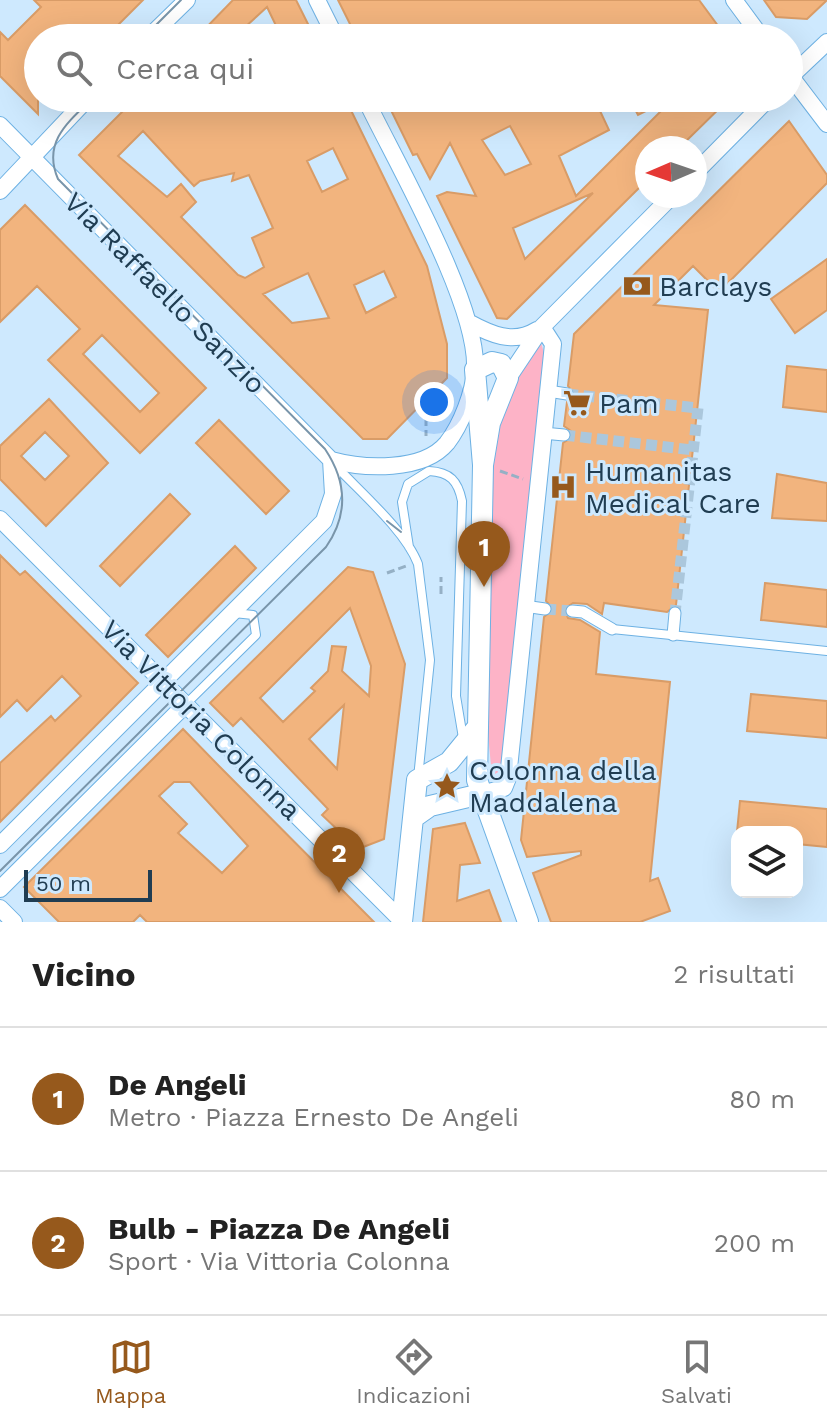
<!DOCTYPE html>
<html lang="it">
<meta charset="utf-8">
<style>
:root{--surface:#fff;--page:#f6f6f6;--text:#222;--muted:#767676;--line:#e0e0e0;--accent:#96591c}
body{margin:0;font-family:"Work Sans",sans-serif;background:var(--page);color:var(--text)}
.controls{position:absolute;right:24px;bottom:24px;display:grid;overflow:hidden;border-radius:16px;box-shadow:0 8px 32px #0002}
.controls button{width:72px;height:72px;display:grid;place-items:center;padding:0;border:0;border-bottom:2px solid var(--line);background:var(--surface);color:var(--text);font:40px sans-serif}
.compass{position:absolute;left:635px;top:136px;width:72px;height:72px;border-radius:50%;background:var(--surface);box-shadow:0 8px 32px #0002;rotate:268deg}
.scale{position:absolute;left:24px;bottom:20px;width:128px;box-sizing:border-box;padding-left:8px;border:4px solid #203d52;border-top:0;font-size:22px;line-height:28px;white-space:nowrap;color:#203d52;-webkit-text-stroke:6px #cee9fe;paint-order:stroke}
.you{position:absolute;left:434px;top:402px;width:28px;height:28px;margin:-20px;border:6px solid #fff;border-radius:50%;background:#1a73e8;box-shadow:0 0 0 12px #1a73e833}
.badge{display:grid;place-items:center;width:52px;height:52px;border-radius:50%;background:var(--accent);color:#fff;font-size:26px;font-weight:700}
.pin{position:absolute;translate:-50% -66px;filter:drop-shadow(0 2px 4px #0008)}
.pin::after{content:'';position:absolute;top:42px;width:28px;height:24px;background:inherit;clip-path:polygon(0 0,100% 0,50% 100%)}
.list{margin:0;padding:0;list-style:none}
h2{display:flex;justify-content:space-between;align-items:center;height:104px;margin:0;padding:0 32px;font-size:34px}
h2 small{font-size:26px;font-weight:400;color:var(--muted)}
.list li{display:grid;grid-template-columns:52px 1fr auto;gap:24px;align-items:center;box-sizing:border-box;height:144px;padding:0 32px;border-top:2px solid var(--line)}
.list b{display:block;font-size:30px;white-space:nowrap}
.list p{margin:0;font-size:26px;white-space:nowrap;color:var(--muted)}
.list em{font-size:26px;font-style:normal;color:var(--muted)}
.icon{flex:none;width:44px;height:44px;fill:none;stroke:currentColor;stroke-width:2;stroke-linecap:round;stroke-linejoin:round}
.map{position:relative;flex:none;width:827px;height:922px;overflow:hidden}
.search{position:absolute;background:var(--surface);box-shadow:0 8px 32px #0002;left:24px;right:24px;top:24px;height:88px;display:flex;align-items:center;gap:20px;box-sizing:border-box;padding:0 28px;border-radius:44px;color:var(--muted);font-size:30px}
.sheet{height:392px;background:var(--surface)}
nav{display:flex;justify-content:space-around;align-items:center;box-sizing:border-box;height:112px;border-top:2px solid var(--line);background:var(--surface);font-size:22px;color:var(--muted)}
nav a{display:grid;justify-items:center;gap:4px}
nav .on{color:var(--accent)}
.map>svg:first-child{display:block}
.green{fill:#fdb3c7}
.building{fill:#f2b47e;stroke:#d99c67;stroke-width:2;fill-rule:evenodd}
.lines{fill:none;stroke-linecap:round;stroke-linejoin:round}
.pedestrian-tunnel{stroke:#abc7dc;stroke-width:11;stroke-dasharray:11 5.5;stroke-linecap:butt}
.service-casing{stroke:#6db1e3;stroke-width:10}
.pedestrian-casing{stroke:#6db1e3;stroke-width:13}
.minor-casing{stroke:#6db1e3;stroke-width:18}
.tertiary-casing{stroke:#6db1e3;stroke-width:22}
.path{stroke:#95b0c5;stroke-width:3;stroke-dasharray:8 4;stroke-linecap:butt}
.service{stroke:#fff;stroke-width:8}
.pedestrian{stroke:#fff;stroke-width:11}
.minor{stroke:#fff;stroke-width:16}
.tertiary{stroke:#fff;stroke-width:20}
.tram{stroke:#7995aa;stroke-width:2}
.labels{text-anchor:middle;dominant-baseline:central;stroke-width:6;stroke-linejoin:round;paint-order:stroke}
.poi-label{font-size:28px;fill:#203d52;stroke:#cee9fe;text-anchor:start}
.street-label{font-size:28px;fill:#203d52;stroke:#cee9fe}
</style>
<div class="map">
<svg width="827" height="922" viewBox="0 0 827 922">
<rect width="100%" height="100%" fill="#cee9fe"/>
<path class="green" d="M541,343L546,359L503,769L492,776L488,734L492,459C500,407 511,386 541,343Z"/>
<path class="building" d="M34,0H143L105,38H38V114L0,76V32L8,40L41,7Z
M233,0H296L315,38H282L267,7L233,38H196Z
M338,0H699L727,38H357Z
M764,0H827L807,19L776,17Z
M136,98H345L427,266L447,344V378L387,439H363L79,155ZM143,131L194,186L200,181L234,173L232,181L249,175L273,228L252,238L264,267L245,278L238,275L181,217L196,202L181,184L167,197L118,156ZM333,148L348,179L322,192L307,161ZM384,271L396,297L366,313L354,285ZM308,273L329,318L292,323L263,294Z
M385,98H594L609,130L559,156L576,196L674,98H730L679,148H647V180L507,319L497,318L437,196L447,192L476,196L450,143L430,179L417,154L413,155ZM510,126L531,164L505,175L482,140ZM593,193L525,259L513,228Z
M629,98H672L638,115Z
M789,121L827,175V183L719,292L693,266L654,305L708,310L676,605L667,612L604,603L602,614L587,604L573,603L564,609L568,618L580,620L600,632L596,674L670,682L650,881L658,878L670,911L640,922H551L533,873L581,855V851L527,857L521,840L544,617L553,609L546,601L563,443L572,437L571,431L564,426L567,402L575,395L568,386L574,334Z
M25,205L206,388L140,453L48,360L80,329L37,286L0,322V230ZM102,335L159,393L140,412L83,354Z
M827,259V310L795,333L771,299Z
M787,366L827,370V412L783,407Z
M49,399L108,463L46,526L0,479V446ZM45,432L69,456L45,480L21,456Z
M219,420L289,491L266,514L196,443Z
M777,474L827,483V521L772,518Z
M170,494L190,514L120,586L100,566Z
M235,546L256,568L168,657L146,635Z
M0,555L20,575L25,571L138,683L0,822V763L51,716L55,721L81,696L62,676L27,711L17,700L0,717Z
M348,567L373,572L405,664L384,839L358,849L322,815L328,809L241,718L233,726L210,703ZM350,608L371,666L369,696L342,671L346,647L332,646L328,671L311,688L315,691L283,722L260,698ZM344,705L337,769L309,739Z
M765,583L827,590V627L761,620Z
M751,694L827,701V738L747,731Z
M183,729L219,766L374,922H147L140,915L133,922H59L24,887ZM174,782H190L248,846L222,873L178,833L187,824L159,796Z
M740,801L827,809V847L797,844V832H737Z
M465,823L480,863L460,865L457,901L489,890L501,922H423L433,829Z"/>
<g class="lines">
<path class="pedestrian-tunnel" d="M567,394L698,408L675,613
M564,435L693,450
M545,609L572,611"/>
<g class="service-casing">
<path id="service" d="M334,464C359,491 405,530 418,564L430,660L418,778
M409,547L402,502L408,484L429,471C450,472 458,481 462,501L456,696L463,738
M612,629L827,651
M186,704L256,635L253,615L234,613"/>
</g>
<g class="pedestrian-casing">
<path id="pedestrian" d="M548,391L567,394
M543,433L564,435
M524,606L545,609
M572,611L583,612L612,629
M673,635L675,613"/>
</g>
<g class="minor-casing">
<path id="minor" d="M317,0L336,38
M734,0L762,38
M148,38L187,0
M789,74L827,124
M789,78L827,42
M0,125L331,460
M695,173L769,98
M0,191L88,98
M468,322C490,334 513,345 537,330
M508,378L542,327L672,196
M331,460C364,469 423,472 447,443C461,425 474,392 475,369C478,303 395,161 365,98
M0,519L402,921
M481,794L504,788L508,778L553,344L542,327
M0,845L324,521L333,494L331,460
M0,889L185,705
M0,908L14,922"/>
</g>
<g class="tertiary-casing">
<path id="tertiary" d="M483,465L490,423L508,378L501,364L492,362L475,370L483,465L477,780L528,922
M413,818L430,806L481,794
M402,922L417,780L449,762L476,729"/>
</g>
<path class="path" d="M426,418V436
M500,471L523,479
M387,573L406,566
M441,594V577"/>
<use href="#service" class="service"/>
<use href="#pedestrian" class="pedestrian"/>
<use href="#minor" class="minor"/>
<use href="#tertiary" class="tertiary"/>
<path class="tram" d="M143,38L181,0
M387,521L401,532
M0,871L326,547C349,514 347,482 325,449L58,179C42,142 68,122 93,98"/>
</g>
<defs>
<g id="bank-bare" transform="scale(2.16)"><path d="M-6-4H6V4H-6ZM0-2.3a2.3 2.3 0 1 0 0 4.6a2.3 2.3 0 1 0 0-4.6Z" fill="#96591c" stroke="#cee9fe" stroke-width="2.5" paint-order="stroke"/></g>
<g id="supermarket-bare" transform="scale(2.16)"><path d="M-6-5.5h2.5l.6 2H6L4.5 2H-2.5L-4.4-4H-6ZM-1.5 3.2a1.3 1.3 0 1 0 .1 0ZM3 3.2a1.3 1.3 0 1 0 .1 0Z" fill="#96591c" stroke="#cee9fe" stroke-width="2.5" paint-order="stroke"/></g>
<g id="hospital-bare" transform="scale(2.16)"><path d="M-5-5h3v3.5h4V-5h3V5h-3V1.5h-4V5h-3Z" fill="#96591c" stroke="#cee9fe" stroke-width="2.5" paint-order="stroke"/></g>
<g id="sight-bare" transform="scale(2.16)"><path d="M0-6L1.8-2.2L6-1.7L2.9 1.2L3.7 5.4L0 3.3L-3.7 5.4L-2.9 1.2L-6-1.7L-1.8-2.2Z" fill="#96591c" stroke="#cee9fe" stroke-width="2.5" paint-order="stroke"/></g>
</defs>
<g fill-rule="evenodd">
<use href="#bank-bare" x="637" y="286"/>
<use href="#supermarket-bare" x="577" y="403"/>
<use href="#hospital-bare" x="563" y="487"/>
<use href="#sight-bare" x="447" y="786"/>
</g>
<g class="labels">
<g class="poi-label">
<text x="659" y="286">Barclays</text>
<text x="599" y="403">Pam</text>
<text x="585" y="471">Humanitas<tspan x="585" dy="32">Medical Care</tspan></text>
<text x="469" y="770">Colonna della<tspan x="469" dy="32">Maddalena</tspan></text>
</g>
<g class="street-label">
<text transform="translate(165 293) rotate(45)">Via Raffaello Sanzio</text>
<text transform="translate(201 720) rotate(45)">Via Vittoria Colonna</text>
</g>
</g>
</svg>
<div class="controls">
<button><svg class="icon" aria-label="layers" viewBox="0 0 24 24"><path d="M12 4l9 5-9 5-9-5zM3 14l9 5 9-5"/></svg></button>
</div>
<svg class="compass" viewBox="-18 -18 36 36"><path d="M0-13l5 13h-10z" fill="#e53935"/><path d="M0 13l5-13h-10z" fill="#767676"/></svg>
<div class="scale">50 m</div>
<div class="you"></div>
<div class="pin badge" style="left:484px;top:587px">1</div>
<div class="pin badge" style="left:339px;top:893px">2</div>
<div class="search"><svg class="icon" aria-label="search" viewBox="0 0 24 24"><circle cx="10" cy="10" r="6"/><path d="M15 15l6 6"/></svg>Cerca qui</div>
</div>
<section class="sheet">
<h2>Vicino<small>2 risultati</small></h2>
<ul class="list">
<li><span class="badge">1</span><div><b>De Angeli</b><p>Metro · Piazza Ernesto De Angeli</p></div><em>80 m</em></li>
<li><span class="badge">2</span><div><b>Bulb - Piazza De Angeli</b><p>Sport · Via Vittoria Colonna</p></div><em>200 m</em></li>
</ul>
</section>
<nav>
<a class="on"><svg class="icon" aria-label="map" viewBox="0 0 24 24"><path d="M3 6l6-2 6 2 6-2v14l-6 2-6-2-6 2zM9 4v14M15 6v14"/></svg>Mappa</a>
<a><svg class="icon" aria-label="directions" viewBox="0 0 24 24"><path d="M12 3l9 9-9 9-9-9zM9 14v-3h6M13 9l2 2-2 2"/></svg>Indicazioni</a>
<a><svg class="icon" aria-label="saved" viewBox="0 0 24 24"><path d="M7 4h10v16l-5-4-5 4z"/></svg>Salvati</a>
</nav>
